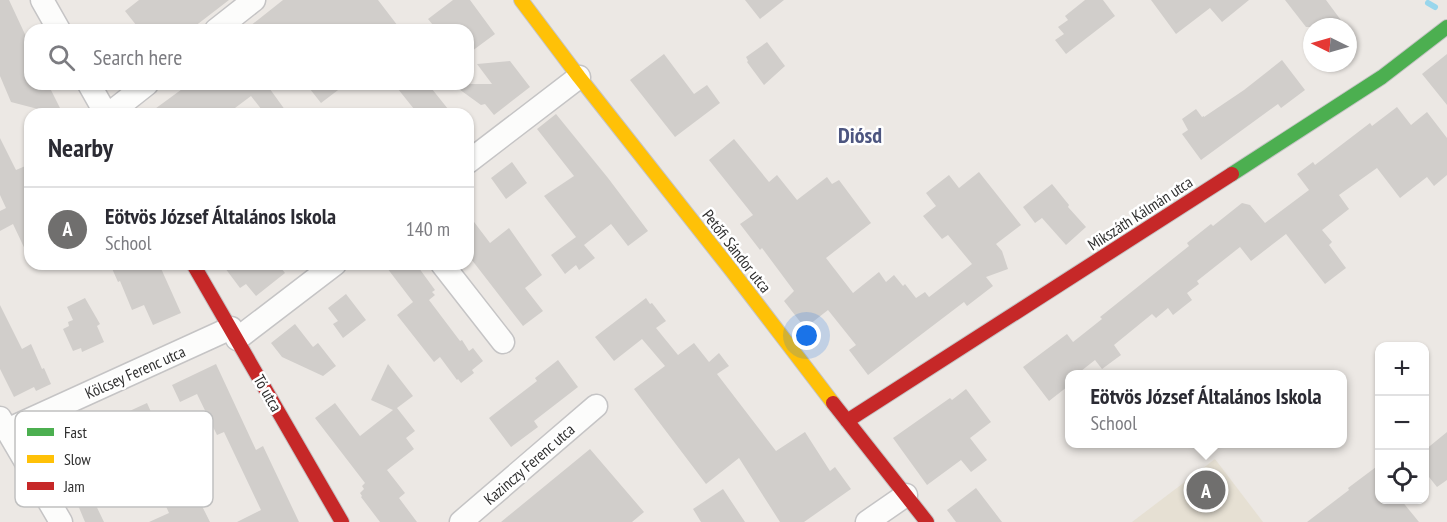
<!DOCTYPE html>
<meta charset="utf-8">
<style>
:root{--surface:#fff;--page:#f7f7f7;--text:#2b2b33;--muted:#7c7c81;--line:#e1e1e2;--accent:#706f6e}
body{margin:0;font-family:"PT Sans Narrow",sans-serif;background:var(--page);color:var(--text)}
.controls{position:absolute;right:18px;bottom:18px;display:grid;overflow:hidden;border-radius:12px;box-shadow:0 2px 4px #0004}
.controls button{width:54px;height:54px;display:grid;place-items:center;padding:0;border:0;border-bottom:2px solid var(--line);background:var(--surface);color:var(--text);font:30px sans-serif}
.compass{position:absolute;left:1303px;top:18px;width:54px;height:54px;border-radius:50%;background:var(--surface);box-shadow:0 2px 4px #0004;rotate:275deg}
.you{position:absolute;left:807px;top:336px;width:21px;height:21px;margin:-15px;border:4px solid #fff;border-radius:50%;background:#1a73e8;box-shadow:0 0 0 9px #1a73e833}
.badge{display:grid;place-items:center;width:39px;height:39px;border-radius:50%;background:var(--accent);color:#fff;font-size:20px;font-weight:700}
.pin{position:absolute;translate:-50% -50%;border:3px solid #fff;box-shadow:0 2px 6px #0006}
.popup{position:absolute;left:1065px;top:370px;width:282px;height:78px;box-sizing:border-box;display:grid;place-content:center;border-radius:12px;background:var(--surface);filter:drop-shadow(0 2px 4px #0005);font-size:20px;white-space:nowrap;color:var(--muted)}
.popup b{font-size:22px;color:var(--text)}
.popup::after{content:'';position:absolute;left:50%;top:100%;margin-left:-12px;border:12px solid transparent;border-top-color:var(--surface)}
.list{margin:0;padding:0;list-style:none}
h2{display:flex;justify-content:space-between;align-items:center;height:78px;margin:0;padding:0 24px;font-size:26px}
h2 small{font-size:20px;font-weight:400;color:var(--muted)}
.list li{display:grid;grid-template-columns:39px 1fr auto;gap:18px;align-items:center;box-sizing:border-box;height:84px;padding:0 24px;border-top:2px solid var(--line)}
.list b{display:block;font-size:22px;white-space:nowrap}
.list p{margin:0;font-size:20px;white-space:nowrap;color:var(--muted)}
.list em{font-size:20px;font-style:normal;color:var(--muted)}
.icon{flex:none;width:33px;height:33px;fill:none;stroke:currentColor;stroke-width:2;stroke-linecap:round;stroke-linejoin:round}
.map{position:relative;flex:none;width:1447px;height:522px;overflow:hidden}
.search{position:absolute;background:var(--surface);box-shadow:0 2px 4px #0004;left:24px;top:24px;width:450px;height:66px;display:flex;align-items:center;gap:15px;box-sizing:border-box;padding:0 21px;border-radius:18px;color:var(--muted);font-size:22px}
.panel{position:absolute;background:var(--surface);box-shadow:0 2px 4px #0004;left:24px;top:108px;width:450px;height:162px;border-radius:18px}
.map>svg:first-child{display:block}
.education{fill:#e6e0d3}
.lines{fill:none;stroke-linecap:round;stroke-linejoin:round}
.stream{stroke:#99d6ec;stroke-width:6}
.building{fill:#d1cecb}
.street-casing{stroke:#c5c4c5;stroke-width:25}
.fast-casing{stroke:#c5c4c5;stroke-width:16}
.slow-casing{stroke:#c5c4c5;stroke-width:16}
.jam-casing{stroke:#c5c4c5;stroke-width:16}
.street{stroke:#fcfcfb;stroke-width:22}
.fast{stroke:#4caf50;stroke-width:14}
.slow{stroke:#ffc107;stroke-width:14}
.jam{stroke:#c62828;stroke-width:14}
.labels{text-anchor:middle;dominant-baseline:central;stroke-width:5;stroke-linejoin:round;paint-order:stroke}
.street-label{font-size:16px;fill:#2e2e2e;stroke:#fff}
.district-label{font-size:22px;font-weight:bold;fill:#4d5680;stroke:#fff}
.key{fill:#fff;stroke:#c0c0c0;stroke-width:1.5}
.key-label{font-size:16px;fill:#2e2e2e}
</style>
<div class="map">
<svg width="1447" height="522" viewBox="0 0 1447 522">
<rect width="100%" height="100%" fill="#ece8e4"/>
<path class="education" d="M1215,459L1263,522H1132Z"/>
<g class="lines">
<path class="stream" d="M1428,3L1435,7"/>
</g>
<path class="building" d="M0,0H9L30,45V84H48L63,114H57L11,102L0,76Z
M139,0H229L190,30H140L125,11Z
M283,0H378L401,30H245Z
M453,0H470L495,34L468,54V30H437L428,19Z
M745,0H784L760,19Z
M1085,0H1103L1115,16L1066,54L1055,40L1064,34L1058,27L1068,20L1065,16Z
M1151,0H1249L1222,22L1210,8L1176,34Z
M1285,0H1326L1346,27H1306Z
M767,42L785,66L764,85L747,62L748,61L746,57Z
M664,54L694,94L707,85L720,103L675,137L630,80Z
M1447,54V105L1422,74Z
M1282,60L1305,90L1281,108L1278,104L1201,160L1182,134L1188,130L1182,119L1196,109L1202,117L1204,116V117L1244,90Z
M510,61L530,87L494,115L485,104L481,105L452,84H492L477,64Z
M189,84H268L267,85L288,114H265L251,96L227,114H148Z
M306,84H346L321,103Z
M394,84H428L452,114H418Z
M1397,107L1411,125L1427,112L1447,138V175L1434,186L1427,177L1400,198L1377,168L1339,195L1349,209L1322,230L1332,242L1329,245L1346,268L1325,284L1286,234L1251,261L1240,247L1197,281L1199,284L1187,293L1192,300L1173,315L1168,308L1156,318L1152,314L1114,345L1121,355L1102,369L1095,360L1076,375H1070V380L1065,384L1067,387L1049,401L1023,367L1067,334L1073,342L1102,319L1100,317L1189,246L1187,243L1211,224L1213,226L1242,203L1250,205L1265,223L1309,190L1297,174L1313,162L1315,165L1370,123L1372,126Z
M556,114L608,178L648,231L628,246L611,224L584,245L595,258L579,270L576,265L565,274L551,255L576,237L544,196L574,176L537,129Z
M0,138L16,170L30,164V260L13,224L0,231V211L6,208L0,195Z
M734,139L769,182L777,175L797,200L827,177L832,184L839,180L871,223L826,258L853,293L879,272L886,282L894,275L903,286L905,284L916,298L925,292L929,297L972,264L948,235L942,239L923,216L936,206L926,193L949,175L959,188L979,172L1021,225L996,244L1002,251L1008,269L986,277L993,286L967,306L964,302L868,375L849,350L856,345L828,310L805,328L784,301L794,291L762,248L760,250L740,224L753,215L709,160Z
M512,162L527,183L506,199L491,178Z
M1052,184L1069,205L1068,207L1086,227L1066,245L1042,218L1035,223L1023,207Z
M468,214L490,243L509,228L542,275L525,288L543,311L523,326L468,255Z
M110,264H159L181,313L153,325L144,305L132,310L120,281L118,282Z
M222,264H278L285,273L256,296L246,284L240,288Z
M384,264H416L435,290L432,292L435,295L429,300L460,341L462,340L469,351L473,348L483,361L472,370L474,373L461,383L458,379L457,380L440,357L434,362L397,315L413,302Z
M346,294L366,320L343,338L333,324L338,321L328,308Z
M85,298L100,324L97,326L104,342L82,352L81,348L73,351L63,329L69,326L68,322L73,320L67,307Z
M646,298L650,304L652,303L666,321L656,328L678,355L694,343L709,362L719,353L729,366L717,374L776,451L805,432L830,471L835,467L851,489L804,522H780L739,458L706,484L634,389L665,366L642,339L614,361L595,337Z
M0,305L22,349L31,344L42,369L44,368L51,384L36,391L34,387L14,397L0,369Z
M295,324L313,347L318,343L336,366L323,376L282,357L271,343Z
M558,360L578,387L534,421L538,427L511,447L489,418L537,381L535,378Z
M216,364L256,450L263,446L299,522H237L261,510L224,432L217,435L197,394L180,402L172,385Z
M388,364L413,396L397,408L415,431L406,438L414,449L387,470L405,493L399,498L417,522H380L361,497L362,496L360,493L364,489L362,486L365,483L315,418L335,403L360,436L393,410L371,400Z
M966,389L991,422L970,438L987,460L971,472L961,460L927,485L893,438L950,398L952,400Z
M147,403L160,432H159L163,442L151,447L164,472L145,481L134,455L127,458L118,440L131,434L123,414Z
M77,430L84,445L80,446L99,486L89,491L104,522H85L75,498L72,499L47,445Z
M1447,432V480L1437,487L1425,472V450Z
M590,449L644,512L632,522H501Z
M1380,464V500H1401L1419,522H1307L1349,490L1348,488Z
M172,474L186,505L198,498L210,522H149L169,513L155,482Z
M976,488L1002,522H956L947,510Z
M723,489L745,522H701L693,509Z"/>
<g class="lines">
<g class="street-casing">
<path id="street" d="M42,0L59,30
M216,30L254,0
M89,84L106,114
M109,114L147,84
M468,162L579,77
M442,264L503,342
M237,339L335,264
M0,418L61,522
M7,430L231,328
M461,522L596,406
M867,522L906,495"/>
</g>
<g class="fast-casing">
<path id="fast" d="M1232,174L1382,77L1447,27"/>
</g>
<g class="slow-casing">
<path id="slow" d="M521,0L579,77L732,271L833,403"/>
</g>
<g class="jam-casing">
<path id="jam" d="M193,264L342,522
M833,403L927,522
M847,421L1232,174"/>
</g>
<use href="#street" class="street"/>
<use href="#fast" class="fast"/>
<use href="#slow" class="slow"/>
<use href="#jam" class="jam"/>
</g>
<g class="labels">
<g class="street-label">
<text transform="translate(1140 213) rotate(-33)">Mikszáth Kálmán utca</text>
<text transform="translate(737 251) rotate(52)">Petőfi Sándor utca</text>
<text transform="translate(135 372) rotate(-24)">Kölcsey Ferenc utca</text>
<text transform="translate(268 393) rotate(60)">Tó utca</text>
<text transform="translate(529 464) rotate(-41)">Kazinczy Ferenc utca</text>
</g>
<g class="district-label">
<text x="860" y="135">Diósd</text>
</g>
</g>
<rect x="15" y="411" width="198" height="96" rx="9" class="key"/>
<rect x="27" y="428" width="27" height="8" fill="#4caf50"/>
<rect x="27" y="455" width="27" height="8" fill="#ffc107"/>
<rect x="27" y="482" width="27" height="8" fill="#c62828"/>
<g class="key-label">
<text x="64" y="438">Fast</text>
<text x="64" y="465">Slow</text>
<text x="64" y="492">Jam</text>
</g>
</svg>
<div class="controls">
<button>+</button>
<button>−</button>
<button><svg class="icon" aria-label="locate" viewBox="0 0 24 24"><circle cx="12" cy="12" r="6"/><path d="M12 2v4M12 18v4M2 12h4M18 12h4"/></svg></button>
</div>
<svg class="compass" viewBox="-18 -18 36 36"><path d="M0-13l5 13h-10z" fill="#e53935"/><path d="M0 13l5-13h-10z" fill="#7c7c81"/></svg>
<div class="you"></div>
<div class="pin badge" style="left:1206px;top:490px">A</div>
<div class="popup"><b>Eötvös József Általános Iskola</b>School</div>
<div class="search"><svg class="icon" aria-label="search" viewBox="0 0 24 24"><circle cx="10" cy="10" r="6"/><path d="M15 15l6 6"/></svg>Search here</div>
<section class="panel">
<h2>Nearby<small></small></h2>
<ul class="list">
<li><span class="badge">A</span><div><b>Eötvös József Általános Iskola</b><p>School</p></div><em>140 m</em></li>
</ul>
</section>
</div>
